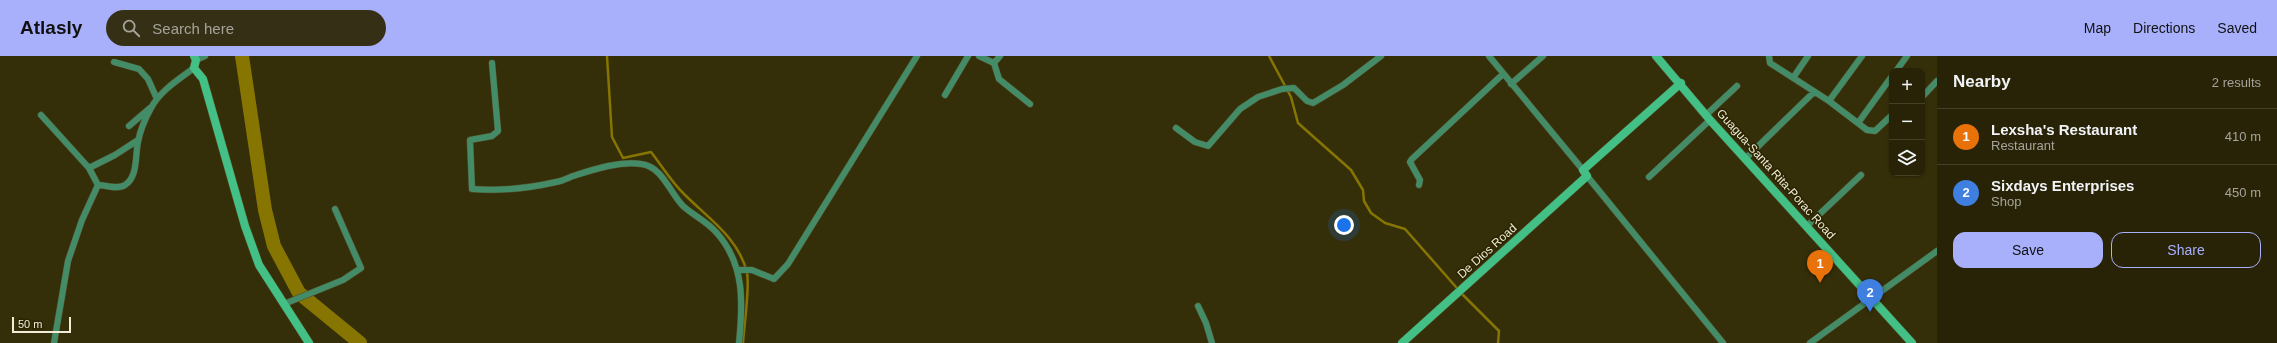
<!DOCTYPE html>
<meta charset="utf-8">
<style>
:root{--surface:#282307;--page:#342f15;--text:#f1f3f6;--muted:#a5a49b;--line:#444028;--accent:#a8b0fc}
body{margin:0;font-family:Arial,sans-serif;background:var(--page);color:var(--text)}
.controls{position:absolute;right:12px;top:12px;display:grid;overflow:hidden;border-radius:8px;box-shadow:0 1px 3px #0004}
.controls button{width:36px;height:36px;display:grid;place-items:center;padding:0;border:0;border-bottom:1px solid var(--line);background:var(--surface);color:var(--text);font:20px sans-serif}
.scale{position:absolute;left:12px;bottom:10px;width:59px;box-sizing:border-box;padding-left:4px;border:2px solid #f0ecd8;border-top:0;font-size:11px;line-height:14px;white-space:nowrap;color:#f0ecd8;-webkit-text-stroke:3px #2b2500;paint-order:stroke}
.you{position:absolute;left:1344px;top:169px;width:14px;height:14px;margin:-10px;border:3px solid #fff;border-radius:50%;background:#1a73e8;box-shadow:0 0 0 6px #1a73e833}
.badge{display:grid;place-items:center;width:26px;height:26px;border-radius:50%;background:var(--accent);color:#fff;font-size:13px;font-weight:700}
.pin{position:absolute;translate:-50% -33px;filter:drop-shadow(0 1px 2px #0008)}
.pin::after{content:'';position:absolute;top:21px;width:14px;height:12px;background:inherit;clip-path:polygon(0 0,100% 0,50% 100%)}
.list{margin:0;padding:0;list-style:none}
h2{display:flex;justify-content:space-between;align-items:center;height:52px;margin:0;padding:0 16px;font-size:17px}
h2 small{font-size:13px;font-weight:400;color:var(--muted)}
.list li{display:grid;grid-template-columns:26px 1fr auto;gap:12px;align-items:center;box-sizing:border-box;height:56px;padding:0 16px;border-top:1px solid var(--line)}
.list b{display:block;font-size:15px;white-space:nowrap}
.list p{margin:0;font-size:13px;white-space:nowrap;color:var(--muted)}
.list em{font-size:13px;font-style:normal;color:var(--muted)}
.actions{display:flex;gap:8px;padding:12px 16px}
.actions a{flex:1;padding:9px 0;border:1px solid var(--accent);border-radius:12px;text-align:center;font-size:14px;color:var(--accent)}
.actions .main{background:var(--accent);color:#111}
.icon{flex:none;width:22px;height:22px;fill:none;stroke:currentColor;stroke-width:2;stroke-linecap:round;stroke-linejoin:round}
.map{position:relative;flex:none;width:1937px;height:287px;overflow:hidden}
header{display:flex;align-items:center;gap:24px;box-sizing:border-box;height:56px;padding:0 20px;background:var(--accent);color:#111}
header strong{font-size:19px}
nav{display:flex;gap:22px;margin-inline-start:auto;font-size:14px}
.search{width:280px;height:36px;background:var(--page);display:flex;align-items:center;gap:10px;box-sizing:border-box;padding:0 14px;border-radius:22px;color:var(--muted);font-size:15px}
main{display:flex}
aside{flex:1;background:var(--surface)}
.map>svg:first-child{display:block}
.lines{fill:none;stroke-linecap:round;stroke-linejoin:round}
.stream{stroke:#867500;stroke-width:2.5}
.river{stroke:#867500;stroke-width:14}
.street-casing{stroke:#534d2a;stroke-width:7}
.secondary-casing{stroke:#534d2a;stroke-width:9}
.street{stroke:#448b67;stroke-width:6}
.secondary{stroke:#43c085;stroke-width:8}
.labels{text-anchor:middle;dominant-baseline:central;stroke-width:3.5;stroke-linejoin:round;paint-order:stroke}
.street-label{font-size:12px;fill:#f0ecd8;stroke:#2b2500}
</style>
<header>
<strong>Atlasly</strong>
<div class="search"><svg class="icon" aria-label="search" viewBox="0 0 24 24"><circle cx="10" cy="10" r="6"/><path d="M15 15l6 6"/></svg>Search here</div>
<nav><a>Map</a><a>Directions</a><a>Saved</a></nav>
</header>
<main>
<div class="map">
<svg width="1937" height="287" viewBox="0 0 1937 287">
<rect width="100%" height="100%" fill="#352f09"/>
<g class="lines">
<path class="stream" d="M607,0L612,81L623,102L651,96C662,110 672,127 685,139C708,162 739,182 747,217C750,231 744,270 743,287
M1269,0L1291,41L1298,67L1351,114L1363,134L1364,145L1371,157L1385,167L1405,173L1463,239L1499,275L1498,287"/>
<path class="river" d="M242,0L265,154L274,190L299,237L360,287"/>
<g class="street-casing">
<path id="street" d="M979,0L994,7L1000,0
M1489,0L1583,114
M1769,0L1770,7L1829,45L1867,74L1875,75L1892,59
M196,4L205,0
M114,6L139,13L148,23L157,43
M492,7L498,75L492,80L470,84L472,133C499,135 530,132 556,126C562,125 568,122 573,120C595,113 619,105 641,108C662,110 670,137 683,150C693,159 706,165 716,176C745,208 743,247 739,287
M994,7L999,23L1030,48
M1896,15L1907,0
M1793,22L1808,0
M1511,28L1543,0
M945,39L968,0
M1922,41L1937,25
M1829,45L1862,0
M41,59L89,112L98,129
M1706,59L1737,30
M1858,67L1892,20
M129,70L150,52
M1176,72L1195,86L1208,90L1240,53L1258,41L1282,33L1294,32L1307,45L1313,47L1343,29L1381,0
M1746,102L1814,36
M89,112L115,99L138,84
M1587,120L1723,287
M1649,121L1710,64
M1419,129L1420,124L1410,106L1412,103L1503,18
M1807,170L1861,119
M738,214H752L774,223L788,208L917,0
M284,248L343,224L361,212L335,153
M1198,250L1206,267L1212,287
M54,287L68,205L82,164L98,129C105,129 118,134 125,129C138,121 135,100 138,86C140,75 146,61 151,52C160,35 179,23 194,12
M1810,287L1937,195"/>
</g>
<g class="secondary-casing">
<path id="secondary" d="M194,0L196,4L194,12L203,23L245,170L259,209L309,287
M1656,0L1710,64L1912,287
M1402,287L1587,120L1583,114L1681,27"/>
</g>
<use href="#street" class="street"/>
<use href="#secondary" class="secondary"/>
</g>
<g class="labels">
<g class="street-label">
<text transform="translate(1776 118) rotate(48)">Guagua-Santa Rita-Porac Road</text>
<text transform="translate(1487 195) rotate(-42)">De Dios Road</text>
</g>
</g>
</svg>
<div class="controls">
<button>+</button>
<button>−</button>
<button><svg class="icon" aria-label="layers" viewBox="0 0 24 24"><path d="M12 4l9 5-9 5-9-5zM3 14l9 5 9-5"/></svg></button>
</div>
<div class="scale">50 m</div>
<div class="you"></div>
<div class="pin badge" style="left:1820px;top:227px;background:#e8710a">1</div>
<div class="pin badge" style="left:1870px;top:256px;background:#3f7fe0">2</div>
</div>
<aside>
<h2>Nearby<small>2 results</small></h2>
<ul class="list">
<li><span class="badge" style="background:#e8710a">1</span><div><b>Lexsha's Restaurant</b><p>Restaurant</p></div><em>410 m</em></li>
<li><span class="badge" style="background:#3f7fe0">2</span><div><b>Sixdays Enterprises</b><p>Shop</p></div><em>450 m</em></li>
</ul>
<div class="actions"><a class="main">Save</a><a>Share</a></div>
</aside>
</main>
